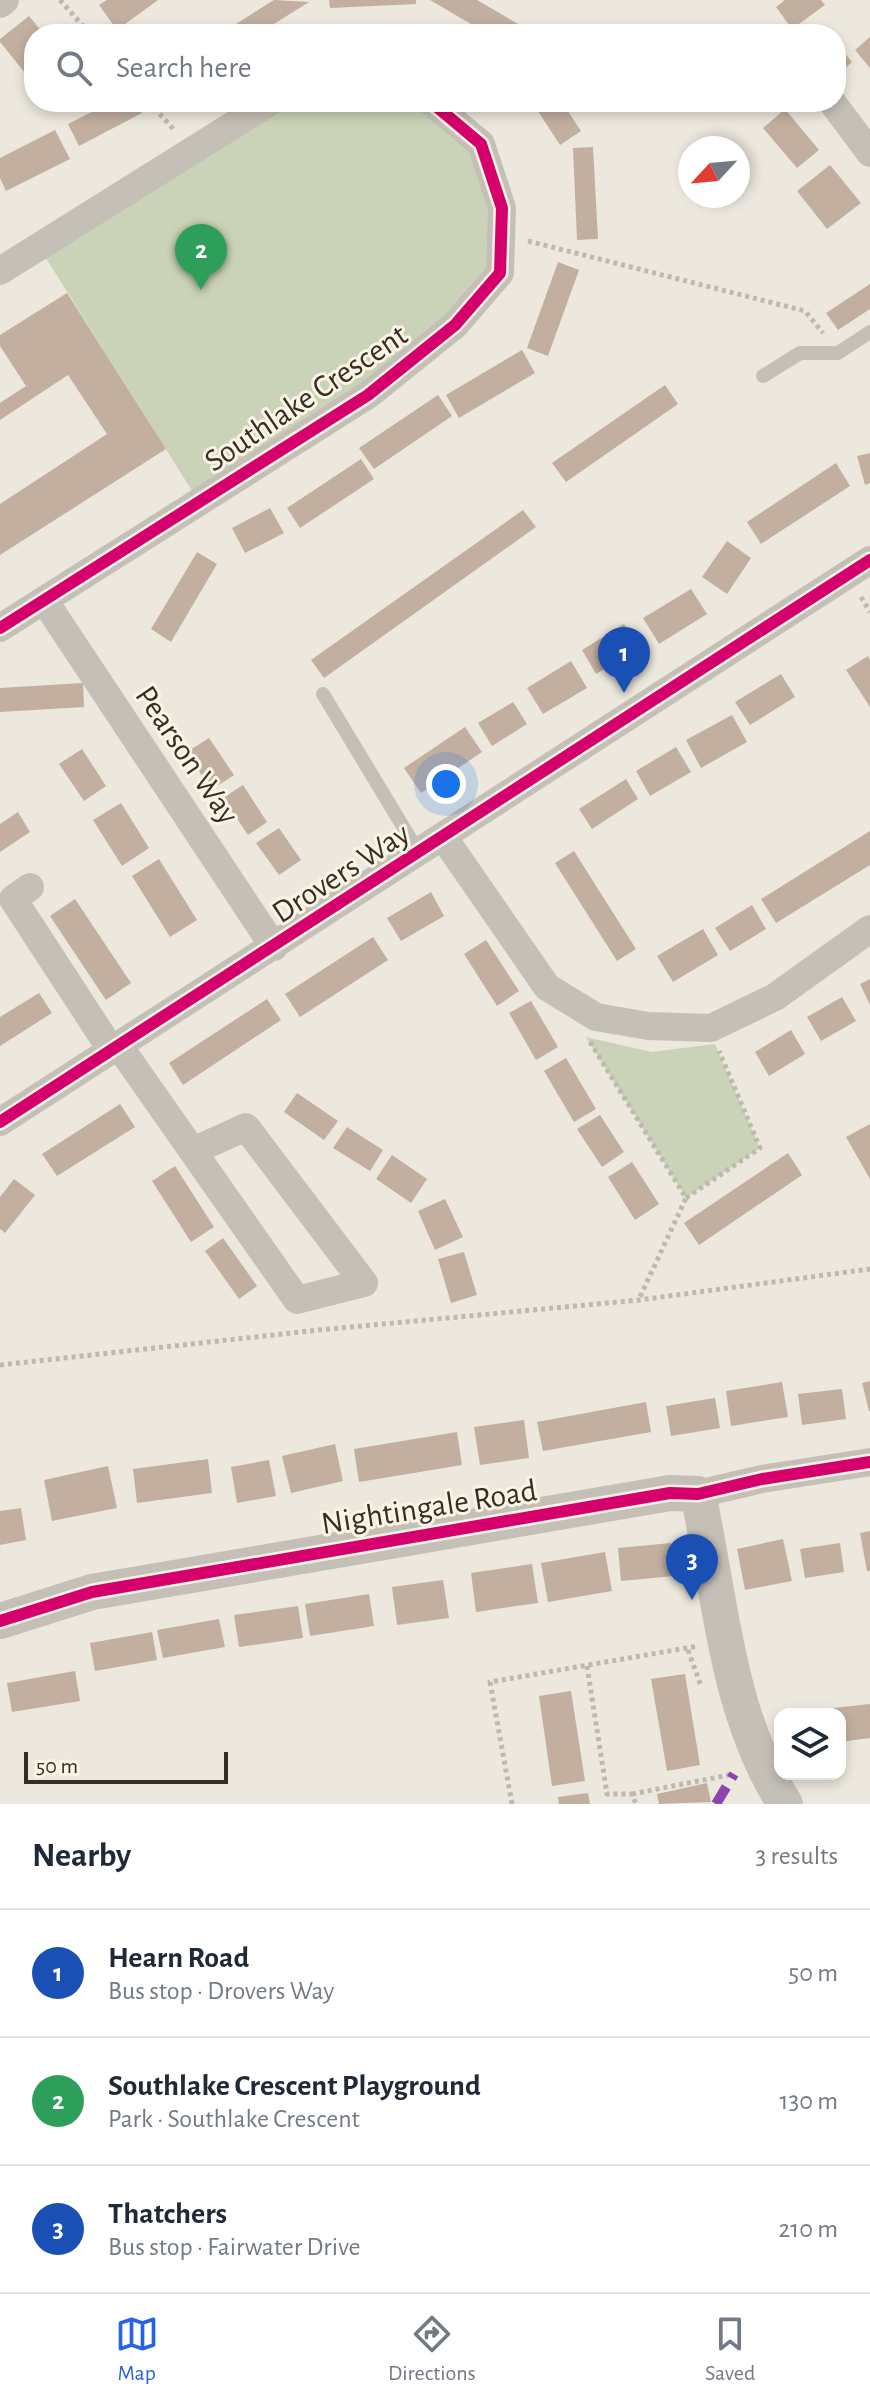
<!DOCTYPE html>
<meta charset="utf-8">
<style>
:root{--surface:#fff;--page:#f6f6f7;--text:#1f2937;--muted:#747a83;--line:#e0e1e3;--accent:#2563eb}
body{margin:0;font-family:"Alegreya Sans",sans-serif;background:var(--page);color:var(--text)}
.controls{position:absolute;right:24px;bottom:24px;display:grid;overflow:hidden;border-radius:16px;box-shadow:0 4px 12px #0003}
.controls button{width:72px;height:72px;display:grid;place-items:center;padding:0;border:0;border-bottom:2px solid var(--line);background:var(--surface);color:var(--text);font:40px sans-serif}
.compass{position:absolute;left:678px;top:136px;width:72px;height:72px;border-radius:50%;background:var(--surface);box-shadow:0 4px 12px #0003;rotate:244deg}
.scale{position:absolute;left:24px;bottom:20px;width:204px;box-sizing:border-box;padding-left:8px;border:4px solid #362d26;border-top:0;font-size:22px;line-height:28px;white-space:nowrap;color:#362d26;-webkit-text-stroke:6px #faf4e4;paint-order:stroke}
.you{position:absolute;left:446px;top:784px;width:28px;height:28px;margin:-20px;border:6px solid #fff;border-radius:50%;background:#1a73e8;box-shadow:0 0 0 12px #1a73e833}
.badge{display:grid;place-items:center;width:52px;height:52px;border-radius:50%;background:var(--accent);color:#fff;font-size:26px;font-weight:700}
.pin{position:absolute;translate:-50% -66px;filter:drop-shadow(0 2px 4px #0008)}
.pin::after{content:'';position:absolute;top:42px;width:28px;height:24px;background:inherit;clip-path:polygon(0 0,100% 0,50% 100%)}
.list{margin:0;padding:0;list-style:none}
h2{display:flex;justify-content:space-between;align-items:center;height:104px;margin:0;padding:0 32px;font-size:34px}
h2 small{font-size:26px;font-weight:400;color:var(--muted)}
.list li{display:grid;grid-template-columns:52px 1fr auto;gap:24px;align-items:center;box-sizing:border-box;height:128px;padding:0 32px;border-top:2px solid var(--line)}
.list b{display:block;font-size:30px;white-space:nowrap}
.list p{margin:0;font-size:26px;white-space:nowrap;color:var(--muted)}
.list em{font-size:26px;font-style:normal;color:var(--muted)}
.icon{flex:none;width:44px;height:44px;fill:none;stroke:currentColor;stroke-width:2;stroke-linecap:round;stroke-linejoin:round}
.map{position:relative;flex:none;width:870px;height:1804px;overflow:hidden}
.search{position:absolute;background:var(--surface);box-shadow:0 4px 12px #0003;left:24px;right:24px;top:24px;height:88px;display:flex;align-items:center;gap:20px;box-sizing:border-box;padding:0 28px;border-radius:32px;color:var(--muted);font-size:30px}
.sheet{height:488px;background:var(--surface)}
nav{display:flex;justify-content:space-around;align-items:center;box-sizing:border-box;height:112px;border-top:2px solid var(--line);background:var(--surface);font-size:22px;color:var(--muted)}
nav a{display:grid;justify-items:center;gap:4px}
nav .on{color:var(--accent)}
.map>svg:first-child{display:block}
.green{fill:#cad3b7}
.building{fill:#c2af9f}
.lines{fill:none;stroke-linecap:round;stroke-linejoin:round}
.path{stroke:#beb8af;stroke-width:5;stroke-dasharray:4 4;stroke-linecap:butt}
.service{stroke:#c5c0b7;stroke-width:14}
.minor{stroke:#c5c0b7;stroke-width:28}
.tertiary{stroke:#c5c0b7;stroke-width:36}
.quiet{stroke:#8e44ad;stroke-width:10;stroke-dasharray:20 10;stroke-linecap:butt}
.cycleway-casing{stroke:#faf4e4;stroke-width:17}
.cycleway{stroke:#d6006c;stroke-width:12}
.labels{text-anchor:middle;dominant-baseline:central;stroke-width:6;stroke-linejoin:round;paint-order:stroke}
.street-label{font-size:32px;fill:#362d26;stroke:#faf4e4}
</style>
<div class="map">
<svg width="870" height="1804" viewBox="0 0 870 1804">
<rect width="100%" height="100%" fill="#ede8de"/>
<path class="green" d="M270,102H431L481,144L500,273L455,325L199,502L39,247Z
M586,1037L652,1052L715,1044L760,1148L686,1198Z"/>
<path class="building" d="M107,0H158L117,30L99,5Z
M274,0L309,2L258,34H231L228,29Z
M329,0H416V4L330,8Z
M430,0H477L518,24L512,34H488Z
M785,0H821L825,5L792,29L776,7Z
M29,16L44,34H34V84L0,42V39Z
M870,37V68L855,50Z
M836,43L852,62L836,76Z
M111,102H136L142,113L79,146L68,124Z
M532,102H562L581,131L560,145Z
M785,109L819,150L797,168L763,128Z
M55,130L70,159L6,191L0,178V158Z
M593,147L598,239L577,240L573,148Z
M830,165L861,203L827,229L797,191Z
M558,262L579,270L548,356L527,348Z
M870,284V309L838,330L826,313Z
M67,293L166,449L0,555V504L107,434L68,375L0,420V403L26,386L0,346V335Z
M522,350L535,373L459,418L446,395Z
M665,385L678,404L566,482L552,463Z
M438,395L452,416L374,469L359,448Z
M870,453V483L865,485L857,456Z
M361,459L374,479L300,528L287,508Z
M836,463L850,486L761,544L747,522Z
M270,508L284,533L245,553L232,528Z
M523,510L536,527L324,678L311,660Z
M727,541L751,558L727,594L702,577Z
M197,552L217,564L171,642L151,629Z
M691,589L707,614L659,644L643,618Z
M624,624L639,648L596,674L582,650Z
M868,656L870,660V707L846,670Z
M571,661L587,688L543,714L527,688Z
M781,674L795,697L750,725L735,702Z
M83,683L84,707L0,712V688Z
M513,702L527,724L492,746L478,723Z
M732,715L747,742L701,768L686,740Z
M465,727L482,752L421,793L404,768Z
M209,738L234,775L211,790L187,752Z
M676,747L691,772L650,796L636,771Z
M82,749L106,786L84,801L59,764Z
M626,779L638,799L592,829L579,809Z
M243,785L267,822L248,835L223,798Z
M121,803L149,848L122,866L93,820Z
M18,812L30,832L0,852V824Z
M279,828L301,860L279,875L256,843Z
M870,831V865L776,923L761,899Z
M574,851L636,949L617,961L555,863Z
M159,859L197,920L170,937L132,876Z
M431,892L444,916L401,941L387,918Z
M75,899L131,983L106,1000L50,916Z
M752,905L766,929L730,951L715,928Z
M703,929L718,955L673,982L657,956Z
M373,937L388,960L300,1017L285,994Z
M486,940L519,991L497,1006L464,954Z
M870,979V1005L860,984Z
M39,993L52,1013L0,1046V1017Z
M842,997L856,1021L821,1041L807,1017Z
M267,999L281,1020L183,1085L169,1063Z
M531,1001L558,1047L536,1060L509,1013Z
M791,1030L805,1054L769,1076L755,1052Z
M566,1058L596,1109L574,1122L544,1071Z
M297,1093L338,1121L324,1140L284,1112Z
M120,1104L135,1127L57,1176L42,1154Z
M600,1115L624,1152L602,1167L577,1129Z
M870,1124V1179L846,1137Z
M347,1127L383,1150L370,1171L333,1148Z
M788,1153L802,1175L699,1245L684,1223Z
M392,1155L427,1179L411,1203L376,1179Z
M632,1162L659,1204L635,1220L608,1177Z
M175,1166L214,1227L191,1242L152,1181Z
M14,1179L35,1195L5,1233L0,1229V1197Z
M445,1199L463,1237L435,1250L418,1211Z
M223,1238L257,1286L239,1299L205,1251Z
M464,1252L477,1295L451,1303L438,1259Z
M870,1381V1411H869L862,1383Z
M782,1382L788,1417L731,1426L726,1391Z
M842,1389L846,1419L802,1425L798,1394Z
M715,1398L720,1428L671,1436L666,1406Z
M646,1402L651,1432L543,1451L537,1422Z
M524,1420L529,1458L480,1465L474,1427Z
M457,1432L462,1465L359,1482L354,1449Z
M335,1444L343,1481L291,1493L282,1456Z
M208,1459L212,1493L137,1503L133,1469Z
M269,1460L276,1496L237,1503L231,1467Z
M108,1466L117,1508L52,1521L44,1480Z
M21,1508L26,1540L0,1545V1511Z
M870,1531V1571H867L860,1533Z
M783,1539L792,1581L745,1590L737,1549Z
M671,1543L675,1576L621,1581L618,1548Z
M840,1543L844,1572L805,1578L800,1549Z
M605,1552L612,1591L548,1602L541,1563Z
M532,1564L538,1603L476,1612L471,1573Z
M443,1580L449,1618L397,1625L392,1587Z
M369,1594L374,1626L310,1636L305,1604Z
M298,1606L303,1638L239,1647L234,1615Z
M219,1619L225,1647L163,1658L157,1630Z
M152,1632L157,1660L95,1671L90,1643Z
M75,1671L80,1701L12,1712L7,1683Z
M685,1674L700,1765L667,1771L651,1679Z
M571,1691L585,1781L552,1786L539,1696Z
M870,1704V1738L840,1742V1714H815V1710Z
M707,1783L711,1802L659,1804L657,1794Z
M588,1793L590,1804H559L558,1797Z"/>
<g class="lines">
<path class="path" d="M60,0L90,34
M149,102L175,131
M528,241L805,311L823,333
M861,597L870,612
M590,1042L686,1198L639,1299
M686,1198L760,1148L719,1051
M0,1365L319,1330L639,1300L870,1269
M688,1650L701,1686
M587,1666L607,1794H632L636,1804
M632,1794L734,1774
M512,1804L490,1682L698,1646"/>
<path class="service" d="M763,376L800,353H838L870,332
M323,694L419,853"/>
<path class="minor" d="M0,4L5,0
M832,102L870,153
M0,271L270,102
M44,600L274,947
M0,628L368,395L455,325L500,273L502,208L481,144L431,102
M444,838L547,987L596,1017L648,1026L711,1028L775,997L870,929
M30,887L13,899L112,1051
M119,1046L297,1300L364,1283L246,1127L193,1151
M0,1122L870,560
M698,1494L762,1479L870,1462"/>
<path class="tertiary" d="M0,1621L92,1592L670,1493L698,1494C721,1599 726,1712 785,1804"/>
<path class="quiet" d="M716,1804L734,1774"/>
<g class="cycleway-casing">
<path id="cycleway" d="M0,628L368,395L455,325L500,273L502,208L481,144L431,102
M0,1122L870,560
M0,1621L92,1592L670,1493L698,1494L762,1479L870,1462"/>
</g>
<use href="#cycleway" class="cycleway"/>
</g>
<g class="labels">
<g class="street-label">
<text transform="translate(306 398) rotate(-34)">Southlake Crescent</text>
<text transform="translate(187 755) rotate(56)">Pearson Way</text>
<text transform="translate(341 873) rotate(-33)">Drovers Way</text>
<text transform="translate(429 1507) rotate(-9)">Nightingale Road</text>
</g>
</g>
</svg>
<div class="controls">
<button><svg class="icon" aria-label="layers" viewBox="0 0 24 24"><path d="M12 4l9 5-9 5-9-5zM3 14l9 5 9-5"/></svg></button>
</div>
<svg class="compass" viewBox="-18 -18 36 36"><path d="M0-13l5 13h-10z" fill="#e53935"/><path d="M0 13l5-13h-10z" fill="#747a83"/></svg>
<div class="scale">50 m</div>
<div class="you"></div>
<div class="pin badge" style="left:624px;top:693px;background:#1a4fb4">1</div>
<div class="pin badge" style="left:201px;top:290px;background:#2e9e5b">2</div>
<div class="pin badge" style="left:692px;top:1600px;background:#1a4fb4">3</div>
<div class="search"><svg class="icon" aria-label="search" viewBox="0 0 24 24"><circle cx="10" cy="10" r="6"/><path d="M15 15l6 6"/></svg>Search here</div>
</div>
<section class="sheet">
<h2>Nearby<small>3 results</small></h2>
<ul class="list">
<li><span class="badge" style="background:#1a4fb4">1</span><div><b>Hearn Road</b><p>Bus stop · Drovers Way</p></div><em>50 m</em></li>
<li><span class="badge" style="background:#2e9e5b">2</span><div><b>Southlake Crescent Playground</b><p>Park · Southlake Crescent</p></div><em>130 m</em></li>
<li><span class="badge" style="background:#1a4fb4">3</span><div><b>Thatchers</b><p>Bus stop · Fairwater Drive</p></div><em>210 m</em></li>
</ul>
</section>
<nav>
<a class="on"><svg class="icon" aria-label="map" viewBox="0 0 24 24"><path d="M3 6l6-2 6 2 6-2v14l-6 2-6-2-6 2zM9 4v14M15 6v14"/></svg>Map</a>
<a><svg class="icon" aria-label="directions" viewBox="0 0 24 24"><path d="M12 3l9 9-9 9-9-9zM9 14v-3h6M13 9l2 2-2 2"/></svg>Directions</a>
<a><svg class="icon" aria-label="saved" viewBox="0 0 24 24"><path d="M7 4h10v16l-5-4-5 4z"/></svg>Saved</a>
</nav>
